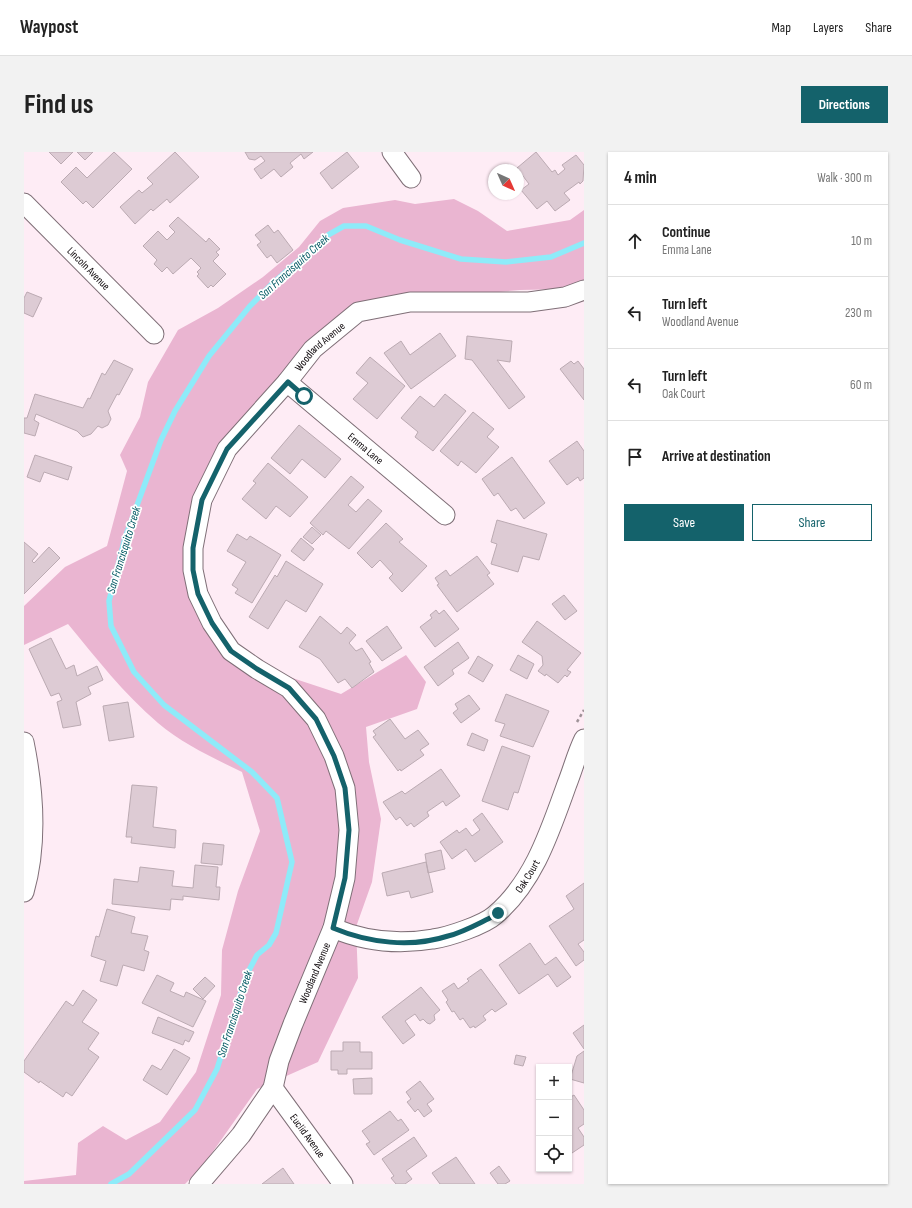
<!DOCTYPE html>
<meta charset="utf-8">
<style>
:root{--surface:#fff;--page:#f2f2f2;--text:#222;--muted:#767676;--line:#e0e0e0;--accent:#14626b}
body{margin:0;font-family:"Sofia Sans Condensed",sans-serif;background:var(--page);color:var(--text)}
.controls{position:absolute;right:12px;bottom:12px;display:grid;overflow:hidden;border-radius:0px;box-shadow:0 1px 3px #0004}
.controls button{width:36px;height:36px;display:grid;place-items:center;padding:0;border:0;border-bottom:1px solid var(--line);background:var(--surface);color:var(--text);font:20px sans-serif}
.compass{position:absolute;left:464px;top:12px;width:36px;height:36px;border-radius:50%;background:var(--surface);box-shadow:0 1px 3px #0004;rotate:135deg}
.stop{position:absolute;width:12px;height:12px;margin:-9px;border:3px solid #14626b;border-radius:50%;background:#fff}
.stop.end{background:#14626b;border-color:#fff;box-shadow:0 1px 4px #0008}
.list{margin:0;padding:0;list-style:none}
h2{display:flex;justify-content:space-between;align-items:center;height:52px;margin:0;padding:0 16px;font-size:17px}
h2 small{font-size:13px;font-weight:400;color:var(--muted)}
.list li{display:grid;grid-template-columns:26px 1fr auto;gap:12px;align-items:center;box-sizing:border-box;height:72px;padding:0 16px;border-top:1px solid var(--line)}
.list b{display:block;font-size:15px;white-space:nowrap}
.list p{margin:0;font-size:13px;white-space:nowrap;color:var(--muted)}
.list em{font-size:13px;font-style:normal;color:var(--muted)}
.actions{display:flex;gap:8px;padding:12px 16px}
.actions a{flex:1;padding:9px 0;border:1px solid var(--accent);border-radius:0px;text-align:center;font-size:14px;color:var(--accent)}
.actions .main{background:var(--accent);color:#fff}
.icon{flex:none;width:22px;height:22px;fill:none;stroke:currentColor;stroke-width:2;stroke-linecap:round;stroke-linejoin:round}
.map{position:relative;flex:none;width:560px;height:1032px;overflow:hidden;border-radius:0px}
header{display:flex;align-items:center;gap:24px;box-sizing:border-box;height:56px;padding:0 20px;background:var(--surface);border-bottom:1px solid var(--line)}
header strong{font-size:19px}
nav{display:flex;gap:22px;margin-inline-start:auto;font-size:14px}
.intro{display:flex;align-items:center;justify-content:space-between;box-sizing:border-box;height:96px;padding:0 24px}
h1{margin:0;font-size:28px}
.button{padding:10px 18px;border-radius:0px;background:var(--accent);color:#fff;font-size:14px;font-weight:700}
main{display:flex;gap:24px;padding:0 24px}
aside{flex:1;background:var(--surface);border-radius:0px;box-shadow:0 1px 3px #0004}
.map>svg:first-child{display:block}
.green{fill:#eab5d1}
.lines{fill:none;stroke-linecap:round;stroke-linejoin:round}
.stream{stroke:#8eebf9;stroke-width:5.5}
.building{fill:#ddcbd4;stroke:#bbaab2}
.street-casing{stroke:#7f6f77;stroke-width:21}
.path{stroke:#9f9298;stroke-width:2.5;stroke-dasharray:3 3;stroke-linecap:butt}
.street{stroke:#fff;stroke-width:19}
.route{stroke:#14626b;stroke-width:5}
.labels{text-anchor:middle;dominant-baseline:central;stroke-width:3.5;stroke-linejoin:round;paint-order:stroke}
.street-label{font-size:11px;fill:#0f090c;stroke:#fff}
.water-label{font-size:12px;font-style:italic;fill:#025963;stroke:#fff}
</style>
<header>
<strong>Waypost</strong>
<nav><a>Map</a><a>Layers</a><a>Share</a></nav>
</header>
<div class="intro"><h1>Find us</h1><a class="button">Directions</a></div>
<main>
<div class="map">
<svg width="560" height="1032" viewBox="0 0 560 1032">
<rect width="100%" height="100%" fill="#feecf5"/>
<path class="green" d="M430,47L454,59L483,79L546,68L560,58V128L543,137L496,138L442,143H369L326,154L199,287L168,346L181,444L207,489L250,520L317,542L382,503L402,530L393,557L342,575L345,610L357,667L348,730L332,775L334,826L294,910L233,937L178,1015L161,1032H0V1029L52,1023L54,991L79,974L102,988L136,970L172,920L197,843L198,798L214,739L236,679L218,620C189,606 159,592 134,571C100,542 72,506 44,472L0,493V454L41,415L83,394L103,319L96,303L116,265L124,230L154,178L194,156L239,125L275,95L296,69L319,56L371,48L391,52Z"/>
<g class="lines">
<path class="stream" d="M87,1032L105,1022L171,958L193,917L222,824L233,803L245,793L252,781L268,710L253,646L228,620L140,553L110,520L87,474L85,449L101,386L137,288L151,259L185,204L226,154L249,131L304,83L320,74H342L376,88L437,107L482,110L527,105L560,91"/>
</g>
<path class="building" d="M25,0H49L37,12Z
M53,0H69L61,8Z
M90,0L108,17L69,56L62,49L59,52L37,30L52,15L63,26Z
M151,0L175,25L146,51L143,47L129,59L127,57L111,72L96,55L115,38L118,41L129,32L123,26Z
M221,0H289L280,7L277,2L266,11L269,15L257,25L250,17L237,27L230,17L241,9L237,4L231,8L225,7Z
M323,0L335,15L308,37L296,21Z
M512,0L528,20L531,18L534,23L541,17L538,13L552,3L560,13L559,29L556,32L555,30L540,41L546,48L531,59L523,49L513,57L497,38L505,32L493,16Z
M154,65L182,90L185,86L196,97L192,100L195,103L189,109L202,122L189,135L187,133L184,136L173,124L175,122L173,120L177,116L167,106L149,122L143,115L138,120L130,112L133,108L119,94L134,79L143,88L151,80L145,74Z
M244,73L250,81L254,78L269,98L253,111L247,103L243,106L233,93L237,90L231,83Z
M3,140L18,146L9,165L0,161V146Z
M416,181L432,204L387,237L360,201L377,189L386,203Z
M443,184L488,189L486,210L473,208L501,245L485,257L448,208L441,207Z
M346,205L381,234L353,267L329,247L344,231L332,221Z
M90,208L109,217L95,243L93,242L84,259L87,267L84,273L78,276L74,274L67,282L59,285L53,279L12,262L10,268L15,271L11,284L0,281V266H3L11,242L59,256L64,246L66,247L78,221L81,223Z
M547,209L550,212L554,209L560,217V248L536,217Z
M421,242L442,259L409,299L391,285L394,280L377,266L396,244L410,255Z
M449,260L470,277L463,285L475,295L452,321L437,309L434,314L416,299Z
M275,273L317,307L301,326L278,307L266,322L247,306Z
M553,289L560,299V326L556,329L554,325L543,333L525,309Z
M11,303L48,315L44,328L20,320L16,330L3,325Z
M488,305L521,351L500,367L492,356L487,359L474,341L470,344L458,327Z
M244,311L284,345L266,365L252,354L242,367L218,347L232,331L229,329Z
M327,324L340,335L324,353L332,360L344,347L358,359L325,397L302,379L299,383L286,371Z
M473,368L523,382L515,408L499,404L494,420L467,412L473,392L467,390Z
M362,371L379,387L375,390L403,414L378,440L365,426L369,422L356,408L348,416L333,401Z
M288,375L297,383L288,392L279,385Z
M213,382L223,388L226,384L257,403L228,451L211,441L214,437L208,433L222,410L203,399Z
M277,386L290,397L280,409L267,399Z
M0,390L14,402L8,409L10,411L25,395L36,406L0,442Z
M453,404L466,421L463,423L470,432L433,460L413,433L415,432L411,426L422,418L426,424Z
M262,409L299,432L282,460L262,448L244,477L225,465L251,423L253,425Z
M540,443L553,459L541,468L528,452Z
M412,458L415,462L420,458L435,477L411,495L396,475L408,466L406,463Z
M296,464L317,482L323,475L332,483L325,491L332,499L338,496L347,510L345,511L350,520L328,536L321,527L314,531L296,507L275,495Z
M513,469L557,501L543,518L547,520L543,525L541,523L534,531L522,522L521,524L514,519L519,513L518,504L498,490Z
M363,474L378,496L358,509L342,489Z
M27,486L42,517L50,513L53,524L73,514L79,528L64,535L67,542L52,550L57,573L39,576L33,550L38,548L35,541L27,544L5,497Z
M434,490L445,506L428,518L430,522L414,534L400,515Z
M494,503L510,512L503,527L486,518Z
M454,504L469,513L459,530L444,521Z
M482,542L525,559L509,595L476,584L481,572L471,569Z
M445,543L456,557L437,571L429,561L434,557L431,552Z
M104,550L110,585L85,589L79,554Z
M366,567L381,587L394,578L405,592L396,598L400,603L377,619L376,617L374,619L349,585L352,583L349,579Z
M448,581L464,588L460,599L443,593Z
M478,594L506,604L494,641L490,640L484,658L458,649Z
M417,617L436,644L422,654L419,649L403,660L405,664L390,675L387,671L383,674L376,665L372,668L359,650L378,639L381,642Z
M108,633L133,635L129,675L152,678L151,696L107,691L108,685H102Z
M458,661L479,690L451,710L442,697L428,707L416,690L433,678L435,681L442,676L448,684L456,678L449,668Z
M179,691L200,693L198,713L177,711Z
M417,698L421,717L404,721L401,702Z
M402,710L409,740L387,746L385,739L363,744L358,721Z
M171,713L194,715L192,735H196L195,748L159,744V748L147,747L146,758L88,752L90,727L114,730L116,715L150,719L148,734L169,736Z
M560,731V788L554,792L560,800V808L552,814L525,774L550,757L542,744Z
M83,757L111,765L107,781L124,784L120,798L125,800L120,819L99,813L93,834L76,829L82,809L67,804L72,784L75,785Z
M506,791L521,813L532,805L547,825L533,835L524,822L495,842L475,813Z
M457,817L483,852L471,860L468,857L459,864L462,868L451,876L450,874L446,876L439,866L436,868L430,859L428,860L422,850L424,848L418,839L430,831L434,837L445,829L443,827Z
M133,823L150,831L146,839L160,845L162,840L182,849L169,875L118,851Z
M181,825L191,834L179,847L169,837Z
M397,835L416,858L410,863L411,868L406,872L403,871L399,867L396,869L391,862L381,869L391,883L379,892L358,865Z
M59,838L73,848L58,870L75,881L64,897L75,905L48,944L42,940L39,945L16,929L15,931L0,920V909L42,849L49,854Z
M134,865L170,880L165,890L161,888L159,893L128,881Z
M560,873V897L549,881Z
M319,890H336V900H348V917H323V922H314V918H307V899H319Z
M150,897L166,906L143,943L119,928L128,913L137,918Z
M560,899V931L546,927L553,904Z
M492,903L502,905L499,914L490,912Z
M348,926V942H330L329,927Z
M396,929L410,947L403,952L408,959L400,965L394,957L391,960L383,950L387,947L382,940Z
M550,943L560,958V972L554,976L560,985V993L545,1003V946Z
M366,959L374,969L377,967L385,978L350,1003L342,992L346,990L338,979Z
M390,985L403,1004L382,1019L388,1027L381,1032H372L367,1026L370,1024L358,1007Z
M432,1005L451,1032H416L408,1021Z
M475,1014L486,1029L481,1032H474L466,1021Z
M259,1016L270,1032H238Z"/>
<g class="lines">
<g class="street-casing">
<g id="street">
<path d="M368,0L387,26"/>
<path id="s1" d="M0,51L130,182"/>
<path id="s2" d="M263,230L421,363"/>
<path d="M0,590C10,639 14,691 0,740"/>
<path id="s3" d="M309,776C342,790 374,793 409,787C424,785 460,773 471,763C510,730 526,679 543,632C549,617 553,601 560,587"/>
<path id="s4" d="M249,936L319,1032"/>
<path id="s5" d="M175,1032L217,983L249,936L255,909L269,872L309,776L321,726L325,678L321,636L310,604L292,567L265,536L233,517L207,499L188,471L174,442L169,418V396L178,348L203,297L263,230L289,197L334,160L386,150H505L541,145L560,138"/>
</g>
</g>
<path class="path" d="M553,570L560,558"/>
<use href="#street" class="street"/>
</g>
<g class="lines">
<path class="route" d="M280,244L264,230L203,297L178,348L169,396V418L174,442L188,471L207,499L233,517L265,536L292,567L310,604L321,636L325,678L321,726L309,776C345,791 387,796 424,784C440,780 455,771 470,764L474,761"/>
</g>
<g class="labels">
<g class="street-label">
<text stroke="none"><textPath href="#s1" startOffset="92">Lincoln Avenue</textPath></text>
<text stroke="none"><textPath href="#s5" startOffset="976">Woodland Avenue</textPath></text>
<text stroke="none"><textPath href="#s2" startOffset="103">Emma Lane</textPath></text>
<text stroke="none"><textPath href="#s3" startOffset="220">Oak Court</textPath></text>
<text stroke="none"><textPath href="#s5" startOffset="244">Woodland Avenue</textPath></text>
<text stroke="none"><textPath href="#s4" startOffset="59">Euclid Avenue</textPath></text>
</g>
<g class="water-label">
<text transform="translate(270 115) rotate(-42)">San Francisquito Creek</text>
<text transform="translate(100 398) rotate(-73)">San Francisquito Creek</text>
<text transform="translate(211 862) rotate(-72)">San Francisquito Creek</text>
</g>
</g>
</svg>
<div class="controls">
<button>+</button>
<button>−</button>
<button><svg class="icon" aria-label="locate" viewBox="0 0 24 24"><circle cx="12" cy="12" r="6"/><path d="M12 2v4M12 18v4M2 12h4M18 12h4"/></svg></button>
</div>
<svg class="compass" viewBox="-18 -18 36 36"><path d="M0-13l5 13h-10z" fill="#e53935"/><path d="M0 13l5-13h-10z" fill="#767676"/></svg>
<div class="stop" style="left:280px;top:244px"></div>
<div class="stop end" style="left:474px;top:761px"></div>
</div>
<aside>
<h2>4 min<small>Walk · 300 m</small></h2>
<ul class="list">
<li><svg class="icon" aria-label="ahead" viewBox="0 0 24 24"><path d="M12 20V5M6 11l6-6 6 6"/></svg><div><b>Continue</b><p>Emma Lane</p></div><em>10 m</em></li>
<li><svg class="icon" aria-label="left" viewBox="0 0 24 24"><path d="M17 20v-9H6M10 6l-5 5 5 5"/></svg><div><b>Turn left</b><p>Woodland Avenue</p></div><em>230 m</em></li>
<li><svg class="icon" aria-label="left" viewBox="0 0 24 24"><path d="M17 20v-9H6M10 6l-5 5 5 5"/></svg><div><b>Turn left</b><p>Oak Court</p></div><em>60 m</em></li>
<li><svg class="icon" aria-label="arrive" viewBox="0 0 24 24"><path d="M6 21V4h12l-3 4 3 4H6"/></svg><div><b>Arrive at destination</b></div></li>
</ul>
<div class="actions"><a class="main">Save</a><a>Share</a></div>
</aside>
</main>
